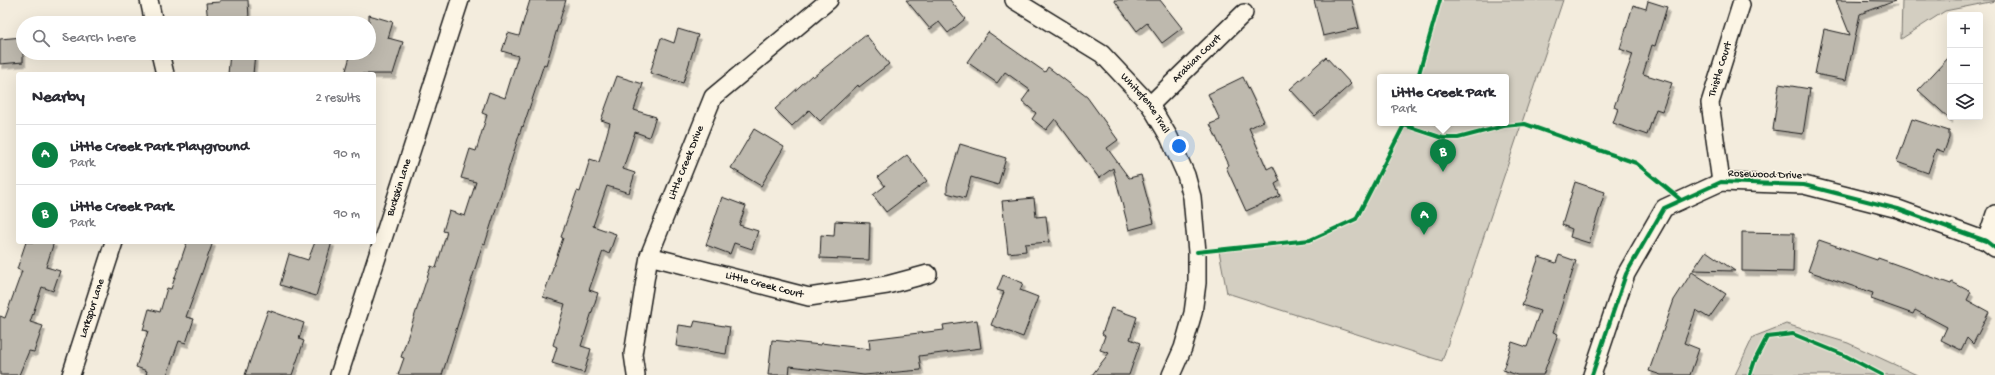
<!DOCTYPE html>
<meta charset="utf-8">
<style>
:root{--surface:#fff;--page:#f2f2f3;--text:#2b2b33;--muted:#7c7c81;--line:#e1e1e2;--accent:#0b8043}
body{margin:0;font-family:"Gochi Hand",sans-serif;background:var(--page);color:var(--text)}
.controls{position:absolute;right:12px;top:12px;display:grid;overflow:hidden;border-radius:4px;box-shadow:0 4px 16px #0002}
.controls button{width:36px;height:36px;display:grid;place-items:center;padding:0;border:0;border-bottom:1px solid var(--line);background:var(--surface);color:var(--text);font:20px sans-serif}
.you{position:absolute;left:1179px;top:146px;width:14px;height:14px;margin:-10px;border:3px solid #fff;border-radius:50%;background:#1a73e8;box-shadow:0 0 0 6px #1a73e833}
.badge{display:grid;place-items:center;width:26px;height:26px;border-radius:50%;background:var(--accent);color:#fff;font-size:13px;font-weight:700}
.pin{position:absolute;translate:-50% -33px;filter:drop-shadow(0 1px 2px #0008)}
.pin::after{content:'';position:absolute;top:21px;width:14px;height:12px;background:inherit;clip-path:polygon(0 0,100% 0,50% 100%)}
.popup{position:absolute;left:1377px;top:74px;width:132px;height:52px;box-sizing:border-box;display:grid;place-content:center;border-radius:4px;background:var(--surface);filter:drop-shadow(0 1px 3px #0005);font-size:13px;white-space:nowrap;color:var(--muted)}
.popup b{font-size:15px;color:var(--text)}
.popup::after{content:'';position:absolute;left:50%;top:100%;margin-left:-8px;border:8px solid transparent;border-top-color:var(--surface)}
.list{margin:0;padding:0;list-style:none}
h2{display:flex;justify-content:space-between;align-items:center;height:52px;margin:0;padding:0 16px;font-size:17px}
h2 small{font-size:13px;font-weight:400;color:var(--muted)}
.list li{display:grid;grid-template-columns:26px 1fr auto;gap:12px;align-items:center;box-sizing:border-box;height:60px;padding:0 16px;border-top:1px solid var(--line)}
.list b{display:block;font-size:15px;white-space:nowrap}
.list p{margin:0;font-size:13px;white-space:nowrap;color:var(--muted)}
.list em{font-size:13px;font-style:normal;color:var(--muted)}
.icon{flex:none;width:22px;height:22px;fill:none;stroke:currentColor;stroke-width:2;stroke-linecap:round;stroke-linejoin:round}
.map{position:relative;flex:none;width:1995px;height:375px;overflow:hidden}
.search{position:absolute;background:var(--surface);box-shadow:0 4px 16px #0002;left:16px;top:16px;width:360px;height:44px;display:flex;align-items:center;gap:10px;box-sizing:border-box;padding:0 14px;border-radius:22px;color:var(--muted);font-size:15px}
.panel{position:absolute;background:var(--surface);box-shadow:0 4px 16px #0002;left:16px;top:72px;width:360px;height:172px;border-radius:4px}
.map>svg:first-child{display:block}
.green{fill:#d3cec1;stroke:#78756e}
.building{fill:#beb9ae;stroke:#1c1c1c;filter:url(#shadow)}
.lines{fill:none;stroke-linecap:round;stroke-linejoin:round}
.street-casing{stroke:#1c1c1c;stroke-width:20}
.street{stroke:#fcf5e5;stroke-width:17}
.cycleway-casing{stroke:#fcf5e5;stroke-width:6}
.cycleway{stroke:#00873e;stroke-width:4}
.labels{text-anchor:middle;dominant-baseline:central;stroke-width:3;stroke-linejoin:round;paint-order:stroke}
.street-label{font-size:11px;fill:#1c1c1c;stroke:#fcf5e5}
</style>
<div class="map">
<svg width="1995" height="375" viewBox="0 0 1995 375">
<defs>
<filter id="shadow"><feDropShadow dx="2.5" dy="4.5" stdDeviation="0" flood-color="#0004"/></filter>
</defs>
<rect width="100%" height="100%" fill="#f3ecdd"/>
<filter id="ink" filterUnits="userSpaceOnUse"><feTurbulence type="fractalNoise" baseFrequency=".025" numOctaves="2"/><feDisplacementMap in="SourceGraphic" scale="8" xChannelSelector="R" yChannelSelector="G"/><feConvolveMatrix kernelMatrix="1 2 1 2 8 2 1 2 1" color-interpolation-filters="sRGB"/></filter>
<g filter="url(#ink)">
<path class="green" d="M1440,0H1563L1442,361L1227,293L1219,251L1310,240L1356,219L1405,123H1506V77H1418Z
M1902,0H1995V1L1945,11L1901,39Z
M1786,324L1848,343L1917,375H1735L1753,337Z"/>
<path class="building" d="M220,0H248L249,19L208,22L206,3L220,2Z
M530,0H566L546,65L544,64L523,127L522,126L485,244L483,243L442,375H398L404,358L401,357L431,266L436,268L447,232L443,231L449,211L465,216L476,182L461,178L470,149L476,151L487,115L482,113L489,92L505,98L518,56L502,51L508,33L519,36Z
M906,0H950L965,19L948,33L939,22L930,29Z
M1114,0H1160L1182,28L1162,43L1147,23L1137,31Z
M1314,0H1352L1359,28L1323,36Z
M1836,0L1895,1L1860,14L1846,80L1815,74L1824,29L1850,35Z
M1648,1L1667,7L1655,46L1652,45L1643,74L1672,83L1662,111L1656,109L1647,135L1613,123L1618,109L1614,107L1633,54L1620,49L1633,5L1646,9Z
M369,15L393,22L388,38L403,42L393,74H345L351,53H369Z
M678,29L698,35L683,83L650,73L661,38L674,43Z
M988,32L1045,72L1048,67L1087,97L1118,140L1107,148L1129,178L1141,175L1154,223L1129,230L1113,168L1099,178L1055,119L1046,130L1032,119L1036,113L1022,101L1030,90L1005,72L997,83L967,62Z
M866,35L889,64L859,87L858,85L820,121L809,110L792,126L775,109L812,75L813,77Z
M23,37V62L0,64V39Z
M230,53H255L253,74H228Z
M1950,56V119L1918,90Z
M1326,57L1351,84L1315,116L1290,89Z
M617,76L643,84L634,110L656,117L649,137L635,132L623,169L635,173L629,193L607,186L593,226L616,234L609,254L603,251L589,290L598,293L581,346L591,349L584,373L552,363L557,347L553,345L565,304L543,297L563,238L561,237L577,191L580,192L590,159L599,162L610,123L601,120Z
M1243,77L1264,121L1249,128L1267,169L1273,166L1280,181L1275,184L1280,196L1246,211L1226,167L1229,165L1210,124L1220,120L1208,94Z
M1779,84L1810,89L1803,134L1773,130Z
M1912,119L1949,131V138L1944,152L1936,149L1928,173L1897,162Z
M754,129L784,147L761,186L731,168Z
M960,144L1006,158L998,185L971,177L965,198L947,193V186Z
M907,155L927,181L886,212L873,195L885,186L878,177Z
M1575,182L1605,192L1589,243L1570,237L1572,229L1562,225Z
M722,197L746,206L739,225L758,231L752,249L734,243L730,254L706,245Z
M1034,198L1036,217L1046,216L1049,242L1025,244L1026,251L1008,253L1002,201Z
M835,221L870,223L869,260L820,258L821,235L834,236Z
M1742,232L1794,233L1793,272L1742,271Z
M1819,240L1877,260L1878,258L1951,284L1952,282L1971,292L1967,300L1989,312L1973,344L1967,338L1961,350L1941,340L1947,327L1915,310L1913,314L1871,299L1873,293L1808,271Z
M26,242H54L46,267L60,271L53,291L42,287L30,322L43,326L34,352L29,351L19,375H0V316L5,318L22,271L17,269Z
M187,242H213L186,317L194,319L186,343L179,341L167,375H146L147,371L136,367L148,331L143,330L149,309L160,312L167,288L171,289Z
M315,242H332L316,296L280,285L289,254L308,260Z
M1706,251L1735,271L1693,270Z
M1559,255L1576,261L1553,332L1558,334L1543,375H1517L1503,370L1512,342L1527,347L1540,311L1522,305L1539,257L1556,263Z
M1692,272L1726,294L1709,318L1696,310L1684,343L1699,349L1690,375H1661L1649,371L1674,300Z
M1003,275L1023,283L1020,290L1038,297L1023,337L991,325L1004,292L997,290Z
M1111,308L1137,317L1130,339L1140,343L1129,375H1092L1109,353L1100,350L1105,336L1102,334Z
M268,310L304,323L299,339L304,341L292,375H245Z
M977,320L981,348L919,356L921,370L864,375L790,366L789,375H768L772,340L821,345V343L870,349L869,339L944,330L943,325Z
M695,321L730,327L726,354L676,346L679,325L693,327Z"/>
<g class="lines">
<g class="street-casing">
<g id="street">
<path d="M149,0L154,23"/>
<path id="s1" d="M1014,0L1102,54L1150,105L1169,137L1186,175L1192,197L1197,252V283L1193,313L1183,348L1171,375"/>
<path d="M160,53L165,74"/>
<path id="s2" d="M1150,105L1244,13"/>
<path id="s3" d="M1721,182L1710,103L1741,5"/>
<path d="M1986,241L1995,214"/>
<path id="s4" d="M649,256L809,297L887,285L928,274"/>
<path id="s5" d="M71,375L114,242"/>
<path id="s6" d="M339,375L460,0"/>
<path id="s7" d="M636,375L633,354L649,256L713,97L829,0"/>
<path d="M1592,375L1626,274L1664,208L1721,182L1804,185L1898,209L1986,241L1995,248"/>
</g>
</g>
<use href="#street" class="street"/>
<g class="cycleway-casing">
<path id="cycleway" d="M1418,77L1440,0
M1404,125L1443,138H1458L1504,126L1525,124L1636,163L1681,200
M1197,252L1310,240L1356,219L1405,123
M1592,375L1626,274L1664,208L1721,182L1804,185L1898,209L1986,241L1995,248
M1750,375L1755,360L1767,337L1793,334L1844,355L1882,375"/>
</g>
<use href="#cycleway" class="cycleway"/>
</g>
</g>
<g class="labels">
<g class="street-label">
<text stroke="none"><textPath href="#s2" startOffset="66">Arabian Court</textPath></text>
<text stroke="none"><textPath href="#s3" startOffset="115">Thistle Court</textPath></text>
<text stroke="none"><textPath href="#s1" startOffset="169">Whitefence Trail</textPath></text>
<text stroke="none"><textPath href="#s7" startOffset="221">Little Creek Drive</textPath></text>
<text transform="translate(1765 175) rotate(2)">Rosewood Drive</text>
<text stroke="none"><textPath href="#s6" startOffset="197">Buckskin Lane</textPath></text>
<text stroke="none"><textPath href="#s4" startOffset="119">Little Creek Court</textPath></text>
<text stroke="none"><textPath href="#s5" startOffset="70">Larkspur Lane</textPath></text>
</g>
</g>
</svg>
<div class="controls">
<button>+</button>
<button>−</button>
<button><svg class="icon" aria-label="layers" viewBox="0 0 24 24"><path d="M12 4l9 5-9 5-9-5zM3 14l9 5 9-5"/></svg></button>
</div>
<div class="you"></div>
<div class="pin badge" style="left:1424px;top:235px">A</div>
<div class="pin badge" style="left:1443px;top:172px">B</div>
<div class="popup"><b>Little Creek Park</b>Park</div>
<div class="search"><svg class="icon" aria-label="search" viewBox="0 0 24 24"><circle cx="10" cy="10" r="6"/><path d="M15 15l6 6"/></svg>Search here</div>
<section class="panel">
<h2>Nearby<small>2 results</small></h2>
<ul class="list">
<li><span class="badge">A</span><div><b>Little Creek Park Playground</b><p>Park</p></div><em>90 m</em></li>
<li><span class="badge">B</span><div><b>Little Creek Park</b><p>Park</p></div><em>90 m</em></li>
</ul>
</section>
</div>
